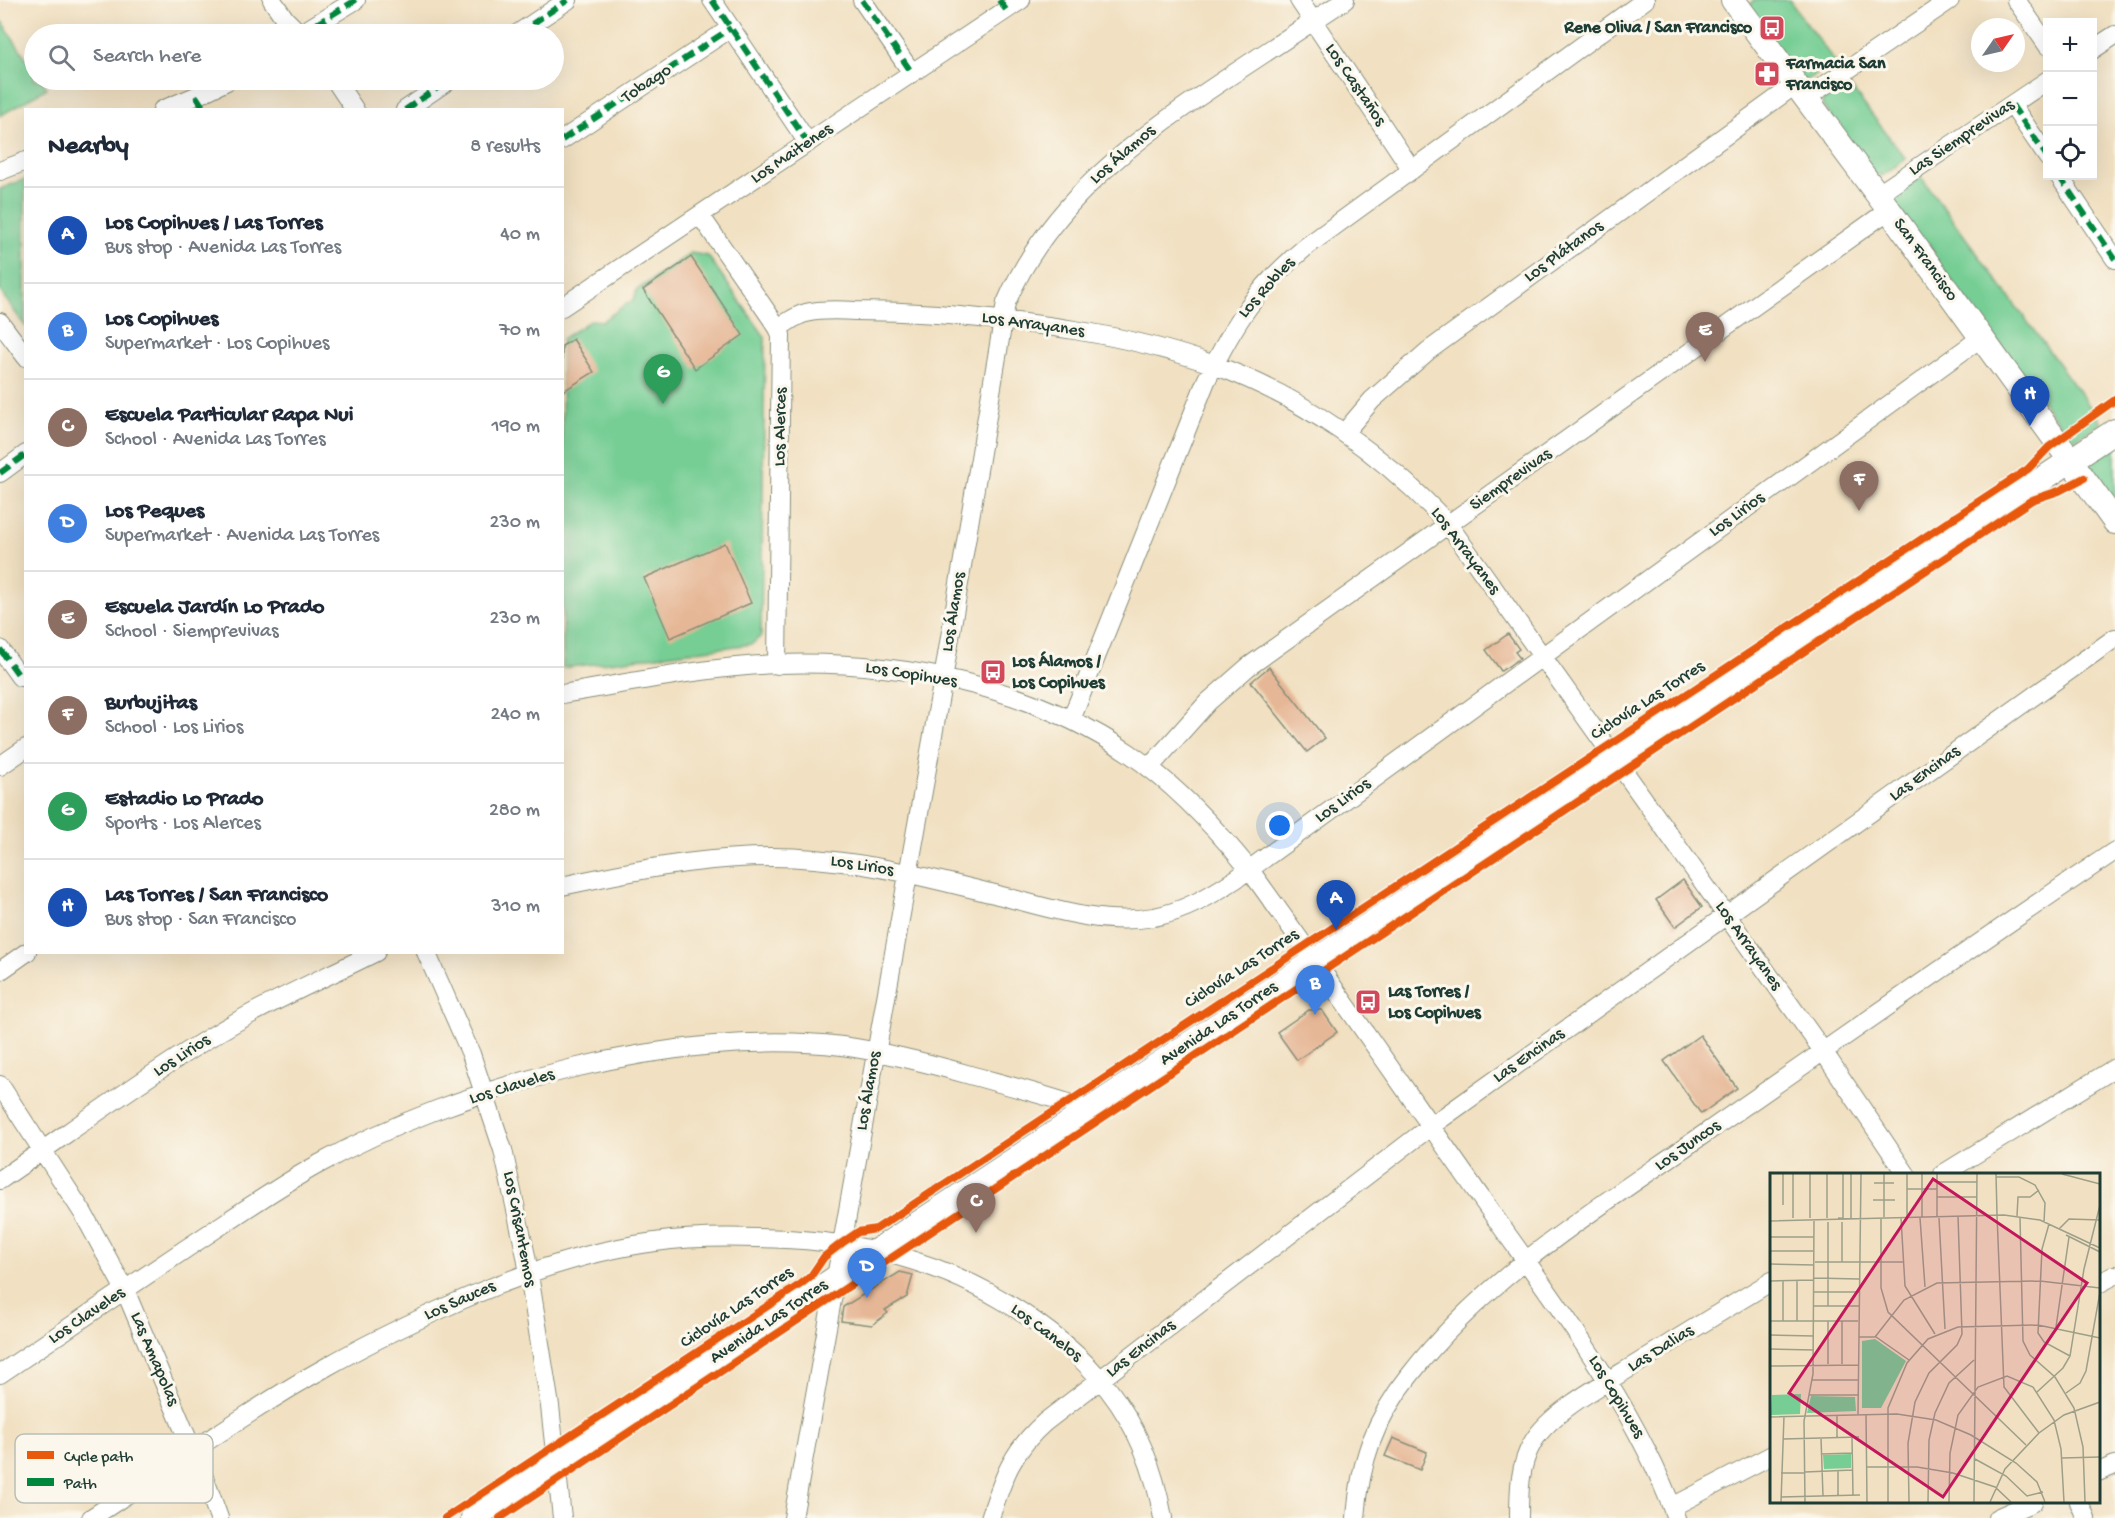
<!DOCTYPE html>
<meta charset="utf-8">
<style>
:root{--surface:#fff;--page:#f2f2f3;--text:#1f2937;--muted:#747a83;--line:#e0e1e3;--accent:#ea580c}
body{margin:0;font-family:"Gochi Hand",sans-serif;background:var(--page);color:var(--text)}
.controls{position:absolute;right:18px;top:18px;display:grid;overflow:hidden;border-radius:0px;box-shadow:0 6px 24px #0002}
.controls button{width:54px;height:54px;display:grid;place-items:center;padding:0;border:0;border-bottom:2px solid var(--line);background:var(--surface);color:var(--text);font:30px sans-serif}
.compass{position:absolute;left:1971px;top:18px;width:54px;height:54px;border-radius:50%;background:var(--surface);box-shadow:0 6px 24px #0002;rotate:56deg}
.you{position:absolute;left:1280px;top:826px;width:21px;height:21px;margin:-15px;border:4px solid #fff;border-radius:50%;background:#1a73e8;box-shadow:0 0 0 9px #1a73e833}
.badge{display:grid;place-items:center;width:39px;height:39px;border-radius:50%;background:var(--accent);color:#fff;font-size:20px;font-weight:700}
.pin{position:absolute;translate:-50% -50px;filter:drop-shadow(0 2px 3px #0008)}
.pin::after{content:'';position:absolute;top:32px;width:21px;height:18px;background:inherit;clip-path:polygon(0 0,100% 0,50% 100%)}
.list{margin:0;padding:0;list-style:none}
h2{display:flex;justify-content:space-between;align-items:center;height:78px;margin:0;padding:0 24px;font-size:26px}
h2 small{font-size:20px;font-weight:400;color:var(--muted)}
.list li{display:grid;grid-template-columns:39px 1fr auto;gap:18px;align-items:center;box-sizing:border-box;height:96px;padding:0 24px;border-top:2px solid var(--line)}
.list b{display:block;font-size:22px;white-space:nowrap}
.list p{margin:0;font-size:20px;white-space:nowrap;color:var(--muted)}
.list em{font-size:20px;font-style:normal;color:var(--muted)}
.icon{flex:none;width:33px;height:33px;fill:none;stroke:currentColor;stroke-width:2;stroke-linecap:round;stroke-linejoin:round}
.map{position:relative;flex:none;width:2115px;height:1518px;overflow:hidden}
.search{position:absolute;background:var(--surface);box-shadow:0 6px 24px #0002;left:24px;top:24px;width:540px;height:66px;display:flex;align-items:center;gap:15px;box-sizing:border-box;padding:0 21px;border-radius:33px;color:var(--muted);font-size:22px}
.panel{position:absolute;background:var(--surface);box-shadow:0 6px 24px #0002;left:24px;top:108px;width:540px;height:846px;border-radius:0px}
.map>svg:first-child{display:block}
.green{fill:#76ce94;stroke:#4a8664;stroke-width:1.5}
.building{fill:#e6b796}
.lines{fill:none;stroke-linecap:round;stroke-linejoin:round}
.minor-casing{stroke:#888e7a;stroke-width:20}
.major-casing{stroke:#888e7a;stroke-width:26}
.minor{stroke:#fff;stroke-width:18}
.major{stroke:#fff;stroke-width:24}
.quiet{stroke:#00873e;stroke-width:6;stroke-dasharray:12 6;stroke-linecap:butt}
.cycleway-casing{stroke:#fbf7ec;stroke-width:11}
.cycleway{stroke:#e8590c;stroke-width:8}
.labels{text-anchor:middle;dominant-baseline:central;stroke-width:6;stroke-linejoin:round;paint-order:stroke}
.poi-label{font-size:18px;font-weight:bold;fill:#1f3d34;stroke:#fbf7ec;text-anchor:start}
.street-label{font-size:18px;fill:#1f3d34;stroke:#fbf7ec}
.inset-road{fill:none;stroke:#9d9f89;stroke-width:1.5}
.view{fill:#c2185b;fill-opacity:0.15;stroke:#c2185b;stroke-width:3}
.inset-edge{fill:none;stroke:#1f3d34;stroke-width:3}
.key{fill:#fbf7ec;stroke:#b9bfb5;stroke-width:1.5}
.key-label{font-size:16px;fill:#1f3d34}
</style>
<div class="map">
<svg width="2115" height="1518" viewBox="0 0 2115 1518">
<rect width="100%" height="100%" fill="#fbf7ec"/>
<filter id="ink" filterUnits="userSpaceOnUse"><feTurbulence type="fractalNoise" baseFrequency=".0167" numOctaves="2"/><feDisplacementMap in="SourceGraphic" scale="12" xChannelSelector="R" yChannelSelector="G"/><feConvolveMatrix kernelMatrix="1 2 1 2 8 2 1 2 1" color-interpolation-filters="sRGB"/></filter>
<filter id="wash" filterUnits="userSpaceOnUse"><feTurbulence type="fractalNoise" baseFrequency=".008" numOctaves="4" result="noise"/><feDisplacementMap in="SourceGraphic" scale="24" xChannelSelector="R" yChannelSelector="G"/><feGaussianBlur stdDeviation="1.35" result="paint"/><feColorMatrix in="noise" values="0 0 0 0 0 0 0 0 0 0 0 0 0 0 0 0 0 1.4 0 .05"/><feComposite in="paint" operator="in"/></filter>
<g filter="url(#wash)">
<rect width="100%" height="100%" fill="#f1e0c1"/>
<path class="green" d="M1753,0H1789L1835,62L1809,79L1801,80L1748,8Z
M0,19L34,70V80H41L47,88L0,116Z
M1846,81L1906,159L1882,176L1874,174L1822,105L1824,96Z
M1921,177L2102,423L2072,441L1896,206V195Z
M25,179V326L0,291V189Z
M691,253L708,256L765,337L761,636L752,644L563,668L562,339L591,320L602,321L634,299L637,290Z
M2115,441V508L2089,472L2088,460Z"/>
<g id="blocks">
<path class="building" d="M691,257L743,335L695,369L643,290Z
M573,339L594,372L562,392V346Z
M725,543L751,603L670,638L644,578Z
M1508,634L1519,649L1515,652L1520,658L1501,671L1486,650Z
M1269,667L1325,738L1307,752L1251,682Z
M1683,880L1702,907L1675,927L1656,900Z
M1309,1010H1322L1337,1032L1297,1060L1277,1032Z
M1700,1035L1737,1088L1701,1114L1664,1061Z
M900,1272L913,1275L907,1297L885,1310L888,1313L872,1325L841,1321L843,1307Z
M1393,1438L1427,1452L1420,1470L1385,1456Z"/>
</g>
</g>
<g filter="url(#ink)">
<use href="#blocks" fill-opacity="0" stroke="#888e7a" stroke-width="1.5"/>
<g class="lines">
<g class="minor-casing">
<path id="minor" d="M272,0L285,19L300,34
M712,0L808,143
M862,0L912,73
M1299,0L1412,170
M2016,0L2048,46
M300,34L356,0
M517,34L568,0
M2092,50L2115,35
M335,80L355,110
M1806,98L1950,0
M2012,105L2048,158
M162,110L196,96L229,80
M405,110L449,80
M562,140L731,28
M0,171L26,161
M2059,176L2115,259
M1877,195L2048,80
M700,215L778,328L781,335L777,665
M562,307L1021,0
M0,322L26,357
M778,328C787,323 796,315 806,313C821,309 840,310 856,311C883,311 910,312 937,314C1030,322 1126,333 1214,365C1303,397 1384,455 1448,524L1823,1051L1906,1174
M1344,433L1372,400L1428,351L1795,85
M0,473L26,454
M0,649L20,677
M562,694C634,682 706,667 778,664C898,660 1028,685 1129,753C1175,784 1214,826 1249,869C1329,979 1406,1091 1484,1202C1555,1303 1633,1401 1676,1518
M1071,720L1206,381C1235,322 1256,288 1307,246L1645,0
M0,766L26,748
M1149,768L1208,702L1248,667L1889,210
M562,886C644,868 731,851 815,859C877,864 937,880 998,895C1049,908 1100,926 1154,917C1185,911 1210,896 1236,879L1982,337
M426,952L471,1054L503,1150L526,1256L550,1406L562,1518
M0,971L27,952
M0,1085L83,1213L125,1290L207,1485L219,1518
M1943,1174L2115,1068
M0,1180C70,1132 137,1082 209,1038C262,1005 320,980 376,952
M2098,1284L2115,1275
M0,1374C63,1332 125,1290 187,1248C230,1220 272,1190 317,1165C460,1085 679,1027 842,1046C886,1052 928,1063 970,1075C1010,1086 1050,1096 1089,1110
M2098,1472L2115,1465
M2079,1502L2086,1518
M1672,1507L1772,1455
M91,1518C170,1467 246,1412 328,1366C363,1346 400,1328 437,1311C506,1279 579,1252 655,1242C689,1237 723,1237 757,1238C844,1239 926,1255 1002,1300C1090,1353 1145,1414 1163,1518
M793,1518L943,679L1006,303C1050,201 1138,137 1227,78C1267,52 1306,26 1345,0
M990,1518C1003,1478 1012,1451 1045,1422L1431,1126L2115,638
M1356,1518C1360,1461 1374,1420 1410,1375C1489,1273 1603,1205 1707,1132C1843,1038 1977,943 2115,851
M1519,1518C1519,1492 1519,1465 1533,1442C1551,1411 1607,1382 1638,1363C1683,1335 1727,1308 1772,1281
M1997,1518L2033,1502"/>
</g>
<g class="major-casing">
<path id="major" d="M1733,0L1889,210L2115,522
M473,1518L2115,431"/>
</g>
<use href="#minor" class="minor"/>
<use href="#major" class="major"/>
<path class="quiet" d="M712,0L808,143
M862,0L912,73
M999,0L1006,10
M300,34L356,0
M517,34L568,0
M196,96L205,110
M2012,105L2048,158
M405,110L449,80
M562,140L731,28
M2059,176L2115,259
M0,473L26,454
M0,649L20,677"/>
<g class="cycleway-casing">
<path id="cycleway" d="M445,1518L801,1284L811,1276L824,1257L842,1243L858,1232L876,1229L2028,469L2049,447L2115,400
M500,1518L2032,500L2059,491L2084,478"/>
</g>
<use href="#cycleway" class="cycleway"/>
</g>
</g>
<defs>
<g id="bus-square" transform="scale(1.35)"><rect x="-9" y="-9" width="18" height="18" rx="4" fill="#d1495b" stroke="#fbf7ec"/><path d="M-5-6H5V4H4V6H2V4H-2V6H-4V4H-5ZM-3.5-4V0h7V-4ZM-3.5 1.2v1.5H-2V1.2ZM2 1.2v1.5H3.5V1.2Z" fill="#fff"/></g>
<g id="pharmacy-square" transform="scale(1.35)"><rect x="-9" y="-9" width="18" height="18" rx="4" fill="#d1495b" stroke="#fbf7ec"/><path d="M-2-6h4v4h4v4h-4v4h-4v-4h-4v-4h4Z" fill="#fff"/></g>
</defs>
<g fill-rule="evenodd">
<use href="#bus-square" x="1772" y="28"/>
<use href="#pharmacy-square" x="1767" y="74"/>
<use href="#bus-square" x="993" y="672"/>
<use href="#bus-square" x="1368" y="1002"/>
</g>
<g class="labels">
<g class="poi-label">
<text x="1752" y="28" text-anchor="end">Rene Oliva / San Francisco</text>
<text x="1786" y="64">Farmacia San<tspan x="1786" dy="21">Francisco</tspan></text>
<text x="1012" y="662">Los Álamos /<tspan x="1012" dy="21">Los Copihues</tspan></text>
<text x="1388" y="992">Las Torres /<tspan x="1388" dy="21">Los Copihues</tspan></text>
</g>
<g class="street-label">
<text transform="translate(647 84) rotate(-34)">Tobago</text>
<text transform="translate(1355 85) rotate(56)">Los Castaños</text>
<text transform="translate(1962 138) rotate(-34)">Las Siemprevivas</text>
<text transform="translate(792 154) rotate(-34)">Los Maitenes</text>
<text transform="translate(1123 155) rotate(-41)">Los Álamos</text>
<text transform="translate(1564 252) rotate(-36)">Los Plátanos</text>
<text transform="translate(1925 260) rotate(54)">San Francisco</text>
<text transform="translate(1267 288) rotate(-48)">Los Robles</text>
<text transform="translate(1033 325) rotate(8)">Los Arrayanes</text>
<text transform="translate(781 427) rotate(-89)">Los Alerces</text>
<text transform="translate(1511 480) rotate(-35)">Siemprevivas</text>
<text transform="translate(1737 515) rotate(-36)">Los Lirios</text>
<text transform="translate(1465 551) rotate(53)">Los Arrayanes</text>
<text transform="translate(954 612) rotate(-81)">Los Álamos</text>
<text transform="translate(911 675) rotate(9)">Los Copihues</text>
<text transform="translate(1648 701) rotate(-33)">Ciclovía Las Torres</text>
<text transform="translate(1925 774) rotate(-36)">Las Encinas</text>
<text transform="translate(1343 801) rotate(-36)">Los Lirios</text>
<text transform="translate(862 866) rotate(9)">Los Lirios</text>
<text transform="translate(1748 946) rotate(55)">Los Arrayanes</text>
<text transform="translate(1242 969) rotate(-33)">Ciclovía Las Torres</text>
<text transform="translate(1219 1024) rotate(-34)">Avenida Las Torres</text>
<text transform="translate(182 1056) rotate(-33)">Los Lirios</text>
<text transform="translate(1529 1056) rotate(-35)">Las Encinas</text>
<text transform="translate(512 1087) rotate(-17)">Los Claveles</text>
<text transform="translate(869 1091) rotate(-80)">Los Álamos</text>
<text transform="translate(1688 1146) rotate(-35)">Los Juncos</text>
<text transform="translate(519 1229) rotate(79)">Los Crisantemos</text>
<text transform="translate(460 1301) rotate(-24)">Los Sauces</text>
<text transform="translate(737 1308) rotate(-34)">Ciclovía Las Torres</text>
<text transform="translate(87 1316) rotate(-34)">Los Claveles</text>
<text transform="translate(769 1322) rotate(-34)">Avenida Las Torres</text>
<text transform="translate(1046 1333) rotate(37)">Los Canelos</text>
<text transform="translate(1141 1349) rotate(-38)">Las Encinas</text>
<text transform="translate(1661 1349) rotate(-32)">Las Dalias</text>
<text transform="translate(154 1359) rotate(67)">Las Amapolas</text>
<text transform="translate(1616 1397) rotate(59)">Los Copihues</text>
</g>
</g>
<g transform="translate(1770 1173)">
<rect width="330" height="330" fill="#f1e0c1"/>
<path d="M105,166L136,188L111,235H92V168ZM31,221L30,241L1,242L2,222ZM41,223L85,224L86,238L37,240ZM81,281V295L54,296L53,282Z" fill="#76ce94"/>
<path class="inset-road" d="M40,1V45M73,1V45M114,1V44M137,1V44M152,1V44M226,1L227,42M292,1L330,11M226,4H249L265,12L275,30L274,49M167,9H207M104,10H124M137,16H167M167,24H207M103,27H125M13,32V1M227,42L234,214L269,260M247,43L248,24H260L269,17M167,44V1M23,45V1M57,45V1M68,45L87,46M131,45L135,113L165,161M150,45L155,114M169,45L175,156M250,45L253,168L260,182L285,204L304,235L313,274L315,329M81,46V1M111,46V115L118,139L256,272M0,48L234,42L270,47L330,75M72,49V89M279,51L272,76L268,160L274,169L300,183M289,56L299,46L330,47M296,62L330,79M0,64H44M0,78H43M45,89H133M0,91L44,92M44,105L89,106M0,108L43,107M44,119H89M44,133H89M58,133V49M0,148H88M13,148V108M27,148V108M286,154L299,64M0,162L44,163M89,164H106L139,187M105,164L134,127L167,110L270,108L330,115M0,176L44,177M58,191V148M72,191V148M0,193L89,192M42,207H89M267,219L293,195L300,183L314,96L330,32M296,220L310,210L316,198L330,119M39,222H89M88,241L91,1M96,241L97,329M67,242V265M0,244L127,241L166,247L201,262L246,290L267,309L275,329M82,264L83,322M51,265L53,323M13,266L89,264M52,281L82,280M292,285L330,284M205,286L236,303L257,323L273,319M97,294H147L183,300L225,314L241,329M68,298V323M35,299L83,297M11,300H35M11,324L90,322M11,329L14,243M35,329L34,248L43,201L44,48M118,329V235L137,190L158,166L188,154L268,152L330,165M139,329L138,270L145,229L159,200L187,172L192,161L188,43M158,329L159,267L165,240L179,210L204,187M179,329L180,280L188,242L208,214L237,203L263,214L284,247L291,276L294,329M204,329L207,1M220,329L235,296L269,260L294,242L330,229"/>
<path class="view" d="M163,6L317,110L173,324L19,220Z"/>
<rect width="330" height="330" class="inset-edge"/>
</g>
<rect x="15" y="1434" width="198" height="69" rx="9" class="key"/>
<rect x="27" y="1451" width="27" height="8" fill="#e8590c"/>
<rect x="27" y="1478" width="27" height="8" fill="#00873e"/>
<g class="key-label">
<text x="64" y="1461">Cycle path</text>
<text x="64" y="1488">Path</text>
</g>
</svg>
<div class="controls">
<button>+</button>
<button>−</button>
<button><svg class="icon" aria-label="locate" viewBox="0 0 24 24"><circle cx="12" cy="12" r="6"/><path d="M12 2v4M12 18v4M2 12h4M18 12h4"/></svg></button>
</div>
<svg class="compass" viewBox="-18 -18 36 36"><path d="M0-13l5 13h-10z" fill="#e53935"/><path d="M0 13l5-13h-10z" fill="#747a83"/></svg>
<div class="you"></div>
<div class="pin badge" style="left:1336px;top:930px;background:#1a4fb4">A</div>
<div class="pin badge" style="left:1315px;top:1015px;background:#3f7fe0">B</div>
<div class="pin badge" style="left:976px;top:1233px;background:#8d6e63">C</div>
<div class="pin badge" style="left:867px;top:1298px;background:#3f7fe0">D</div>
<div class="pin badge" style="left:1705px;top:362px;background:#8d6e63">E</div>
<div class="pin badge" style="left:1859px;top:511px;background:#8d6e63">F</div>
<div class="pin badge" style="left:663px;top:404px;background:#2e9e5b">G</div>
<div class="pin badge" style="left:2030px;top:426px;background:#1a4fb4">H</div>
<div class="search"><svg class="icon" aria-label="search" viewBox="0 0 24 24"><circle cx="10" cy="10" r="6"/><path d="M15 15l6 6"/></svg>Search here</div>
<section class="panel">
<h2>Nearby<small>8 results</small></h2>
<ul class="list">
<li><span class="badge" style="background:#1a4fb4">A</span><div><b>Los Copihues / Las Torres</b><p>Bus stop · Avenida Las Torres</p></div><em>40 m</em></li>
<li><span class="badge" style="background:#3f7fe0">B</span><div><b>Los Copihues</b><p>Supermarket · Los Copihues</p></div><em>70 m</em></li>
<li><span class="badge" style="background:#8d6e63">C</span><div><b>Escuela Particular Rapa Nui</b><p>School · Avenida Las Torres</p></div><em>190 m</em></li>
<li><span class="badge" style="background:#3f7fe0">D</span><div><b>Los Peques</b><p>Supermarket · Avenida Las Torres</p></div><em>230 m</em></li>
<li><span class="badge" style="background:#8d6e63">E</span><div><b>Escuela Jardín Lo Prado</b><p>School · Siemprevivas</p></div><em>230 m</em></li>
<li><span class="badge" style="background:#8d6e63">F</span><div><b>Burbujitas</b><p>School · Los Lirios</p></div><em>240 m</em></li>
<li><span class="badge" style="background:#2e9e5b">G</span><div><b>Estadio Lo Prado</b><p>Sports · Los Alerces</p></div><em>280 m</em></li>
<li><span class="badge" style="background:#1a4fb4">H</span><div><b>Las Torres / San Francisco</b><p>Bus stop · San Francisco</p></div><em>310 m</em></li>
</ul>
</section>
</div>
